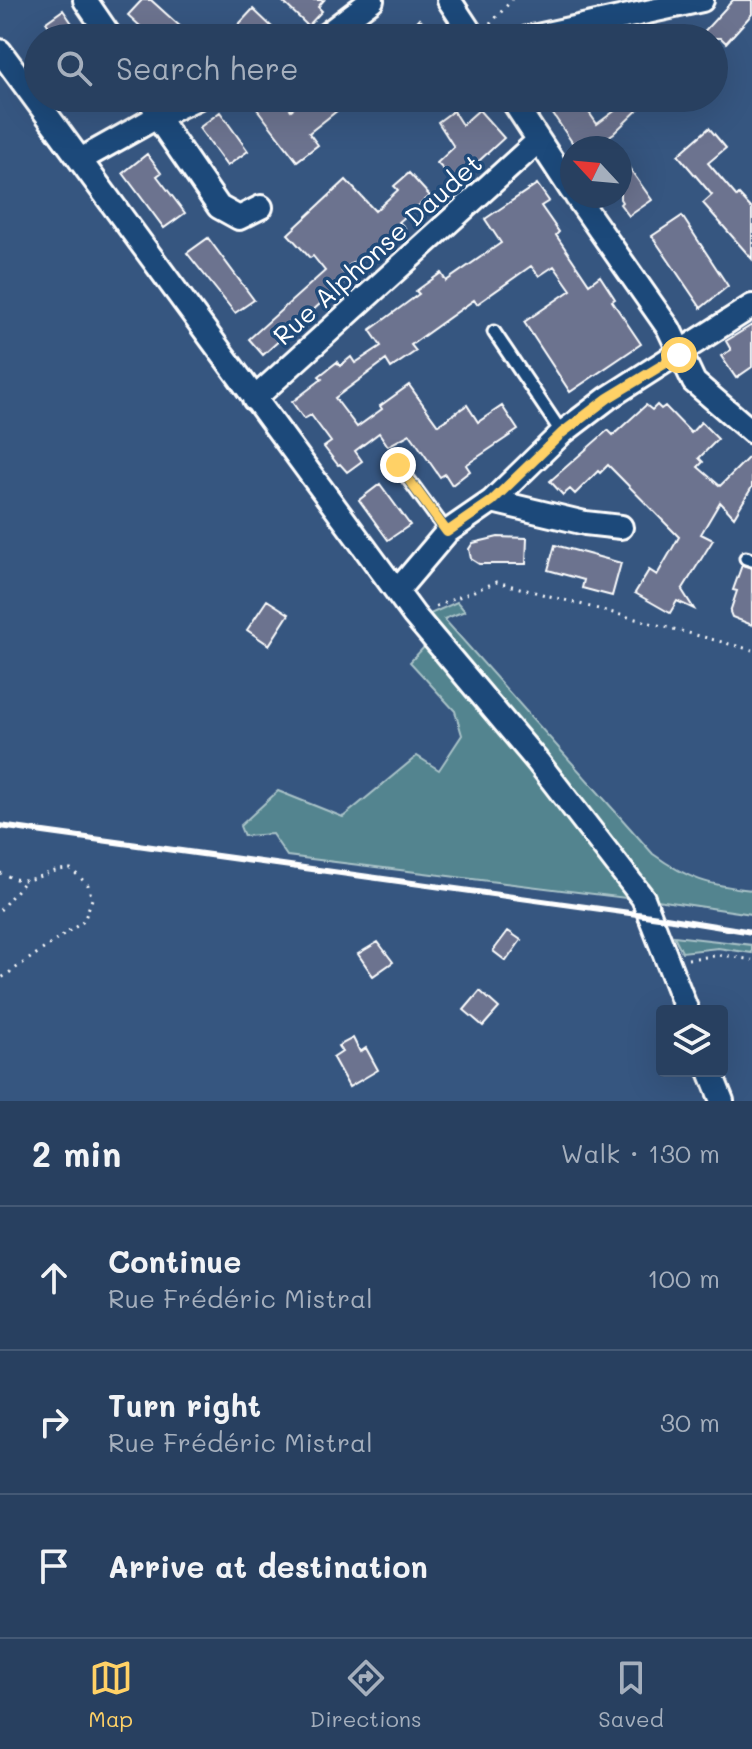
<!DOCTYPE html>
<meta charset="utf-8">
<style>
:root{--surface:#284060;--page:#304766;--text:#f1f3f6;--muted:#a5afbd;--line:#445975;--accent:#ffd166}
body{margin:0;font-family:Mali,sans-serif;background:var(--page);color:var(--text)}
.controls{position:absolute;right:24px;bottom:24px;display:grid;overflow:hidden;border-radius:8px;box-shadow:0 8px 32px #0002}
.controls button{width:72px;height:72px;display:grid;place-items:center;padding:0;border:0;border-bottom:2px solid var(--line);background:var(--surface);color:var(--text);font:40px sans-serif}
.compass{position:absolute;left:560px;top:136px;width:72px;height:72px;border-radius:50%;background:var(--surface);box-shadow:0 8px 32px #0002;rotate:296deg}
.stop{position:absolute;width:24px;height:24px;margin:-18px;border:6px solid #ffd166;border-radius:50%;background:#fff}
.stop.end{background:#ffd166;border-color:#fff;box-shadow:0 2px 8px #0008}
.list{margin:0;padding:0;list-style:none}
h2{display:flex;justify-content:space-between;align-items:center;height:104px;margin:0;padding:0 32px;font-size:34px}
h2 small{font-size:26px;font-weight:400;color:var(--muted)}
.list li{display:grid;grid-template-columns:52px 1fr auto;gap:24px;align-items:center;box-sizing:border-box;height:144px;padding:0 32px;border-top:2px solid var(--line)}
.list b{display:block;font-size:30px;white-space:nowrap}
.list p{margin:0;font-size:26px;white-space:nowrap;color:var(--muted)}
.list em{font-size:26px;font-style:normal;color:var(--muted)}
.icon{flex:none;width:44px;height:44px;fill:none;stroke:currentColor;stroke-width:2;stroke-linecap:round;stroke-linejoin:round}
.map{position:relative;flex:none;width:752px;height:1101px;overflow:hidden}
.search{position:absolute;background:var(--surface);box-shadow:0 8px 32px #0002;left:24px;right:24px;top:24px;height:88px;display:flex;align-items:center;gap:20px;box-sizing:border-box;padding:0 28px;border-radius:44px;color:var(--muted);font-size:30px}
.sheet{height:536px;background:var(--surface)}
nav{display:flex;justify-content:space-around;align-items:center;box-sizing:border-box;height:112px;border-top:2px solid var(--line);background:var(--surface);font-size:22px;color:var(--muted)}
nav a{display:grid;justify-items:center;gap:4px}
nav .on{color:var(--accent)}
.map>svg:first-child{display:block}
.green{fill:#53848f;stroke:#a9c2c7;stroke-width:2}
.building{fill:#6c738f;stroke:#fff;stroke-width:2}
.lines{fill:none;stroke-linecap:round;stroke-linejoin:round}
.lane-casing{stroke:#fff;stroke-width:17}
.street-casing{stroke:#fff;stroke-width:28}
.path{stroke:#fff;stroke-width:3;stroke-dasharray:2 6;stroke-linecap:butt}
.lane{stroke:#1f4a7a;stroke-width:11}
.street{stroke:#1f4a7a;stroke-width:22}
.rail{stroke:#fff;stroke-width:6}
.route{stroke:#ffd166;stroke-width:10}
.labels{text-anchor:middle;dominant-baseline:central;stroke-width:7;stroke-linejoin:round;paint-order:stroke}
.street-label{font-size:26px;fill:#fff;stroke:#1f4a7a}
</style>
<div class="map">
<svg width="752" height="1101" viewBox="0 0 752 1101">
<rect width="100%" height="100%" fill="#365680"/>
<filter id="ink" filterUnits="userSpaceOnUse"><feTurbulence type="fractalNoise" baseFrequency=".0125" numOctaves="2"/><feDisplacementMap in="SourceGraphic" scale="16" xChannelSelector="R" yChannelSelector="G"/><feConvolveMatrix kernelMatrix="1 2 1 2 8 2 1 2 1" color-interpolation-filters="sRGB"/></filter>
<g filter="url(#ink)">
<path class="green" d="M457,602L465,611L444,619L653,854C689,880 709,885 752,890V914L657,900L434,626L430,614Z
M426,645L634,899L287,856L272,834L244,836L240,826L278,791L343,817L417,756L439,770L462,735L455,711L410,662Z
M674,936L752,945V953L718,948L682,952Z"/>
<path class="building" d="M142,0H151L193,38H153L128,15Z
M281,0H324L318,7L322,11L308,26Z
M733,0H752V14L726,43L721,38H698Z
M253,9L272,27L262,38H226Z
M63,10L82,38H57L46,22Z
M419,19L441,38H403Z
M271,98H282L291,110L307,98H330L338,110L309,133L318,145L297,161L257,109Z
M542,98H579L597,124L632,98H650L614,133L591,148H576Z
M479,110L504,138L456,182L437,163L454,147L438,122L453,111L462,125Z
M220,112L248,151L227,166L199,128Z
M709,128L726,148L708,163L737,197L739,195L752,209V259L703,203L712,195L678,155Z
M147,154L161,173L157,176L185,213L164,228L123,173Z
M620,155L652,200L629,216L620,204L622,202L620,199Z
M409,173L430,196L399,222L405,228L376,254L370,249L342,271L349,278L263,355L249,339L325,271L313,256L310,258L288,234L346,180L375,211L398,190L394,186Z
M537,184L549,201L541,206L559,232L556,235L589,284L600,276L615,299L612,301L641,344L570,392L524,322L571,290L554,266L539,276L531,266L477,304L474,300L411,345L416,351L391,368L386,360L335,398L357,427L382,409L380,406L409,385L438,425L467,405L478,422L502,406L518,430L466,465L470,471L452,485L445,474L440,477L410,434L388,446L379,433L355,451L362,461L347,472L340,464L338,465L324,447L331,442L311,415L304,419L292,402L322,379L319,376L337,362L340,366L351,357L355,363L381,346L370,330L419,294L416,291L441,273L446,281L501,243L485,219Z
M682,216L728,286L701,308L652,236Z
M208,238L254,300L235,313L187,253Z
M752,325V367L736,378L721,356L731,350L726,341Z
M646,405L652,410L657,405L661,409L665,406L691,433L701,422L718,439L699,458L703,462L698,467L720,486L752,454V487L734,517L720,502L701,534L713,540L682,590L694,609L677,601L670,613L635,593L649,570L657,575L679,537L608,465L600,473L598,471L575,494L570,489L563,495L550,481L608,430L613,435Z
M380,484L410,525L388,540L359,500Z
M498,537L527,538L526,564H479L471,559L469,549L473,543Z
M555,545L621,563L612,596L582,588L584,580L548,570Z
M742,565L752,568V625L732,617L730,612L737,591L733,590Z
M267,600L289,614L269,645L247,630Z
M508,931L521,940L506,961L493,951Z
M378,942L393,962L373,976L358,954Z
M480,991L499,1008L483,1026L464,1010Z
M353,1038L360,1052L366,1048L378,1070L349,1087L333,1058L342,1052L338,1046Z"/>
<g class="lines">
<g class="lane-casing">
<path id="lane" d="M494,332L562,433
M398,465L447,532
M746,558L752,560"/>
</g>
<g class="street-casing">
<path id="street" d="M85,0L111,38
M449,0L474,38
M322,38L372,0
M528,38L702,0
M0,51L414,615L538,762L643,898L687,1011
M151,98L157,117L219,207L239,218L261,207
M511,98L572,191
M80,160L157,117L197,98
M576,196L669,329L694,382L752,432
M254,399L537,142
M492,501L585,523L621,527
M397,591L447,532L492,501L562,433L608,398L752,306
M710,1071L722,1101"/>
</g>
<path class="path" d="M490,24L512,0
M436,606L497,582L752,650
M0,873C6,875 13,879 19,880C37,881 53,868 71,869L88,885L92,899L84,921L0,979
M0,910L26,879
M688,959L723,955L752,960"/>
<use href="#lane" class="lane"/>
<use href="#street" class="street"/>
<path class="rail" d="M0,826L666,918L752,932"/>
</g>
</g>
<g class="lines" filter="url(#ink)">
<path class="route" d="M398,465L447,532L492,501L562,433L608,398L679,355"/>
</g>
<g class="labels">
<g class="street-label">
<text transform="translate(377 249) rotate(-42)">Rue Alphonse Daudet</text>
</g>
</g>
</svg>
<div class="controls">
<button><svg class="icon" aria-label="layers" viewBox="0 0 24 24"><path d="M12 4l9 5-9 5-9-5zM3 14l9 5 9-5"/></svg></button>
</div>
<svg class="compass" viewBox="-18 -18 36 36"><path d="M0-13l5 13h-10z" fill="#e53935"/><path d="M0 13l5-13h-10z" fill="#a5afbd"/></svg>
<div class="stop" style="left:679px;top:355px"></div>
<div class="stop end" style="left:398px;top:465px"></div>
<div class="search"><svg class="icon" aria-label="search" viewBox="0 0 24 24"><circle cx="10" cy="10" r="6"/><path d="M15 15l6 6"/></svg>Search here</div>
</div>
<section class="sheet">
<h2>2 min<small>Walk · 130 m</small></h2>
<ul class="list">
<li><svg class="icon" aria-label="ahead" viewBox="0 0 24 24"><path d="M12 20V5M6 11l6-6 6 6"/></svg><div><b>Continue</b><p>Rue Frédéric Mistral</p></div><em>100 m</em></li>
<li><svg class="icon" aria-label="right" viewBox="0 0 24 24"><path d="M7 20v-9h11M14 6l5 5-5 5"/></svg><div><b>Turn right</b><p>Rue Frédéric Mistral</p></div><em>30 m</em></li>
<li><svg class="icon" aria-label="arrive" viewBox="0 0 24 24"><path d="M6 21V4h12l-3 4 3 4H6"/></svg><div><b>Arrive at destination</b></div></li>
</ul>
</section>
<nav>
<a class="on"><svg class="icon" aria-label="map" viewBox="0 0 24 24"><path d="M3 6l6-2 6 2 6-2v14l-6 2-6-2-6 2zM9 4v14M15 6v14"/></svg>Map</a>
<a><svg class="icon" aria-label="directions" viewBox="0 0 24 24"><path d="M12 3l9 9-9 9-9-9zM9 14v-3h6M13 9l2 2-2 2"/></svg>Directions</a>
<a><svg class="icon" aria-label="saved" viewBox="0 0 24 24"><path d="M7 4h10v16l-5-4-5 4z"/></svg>Saved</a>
</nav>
